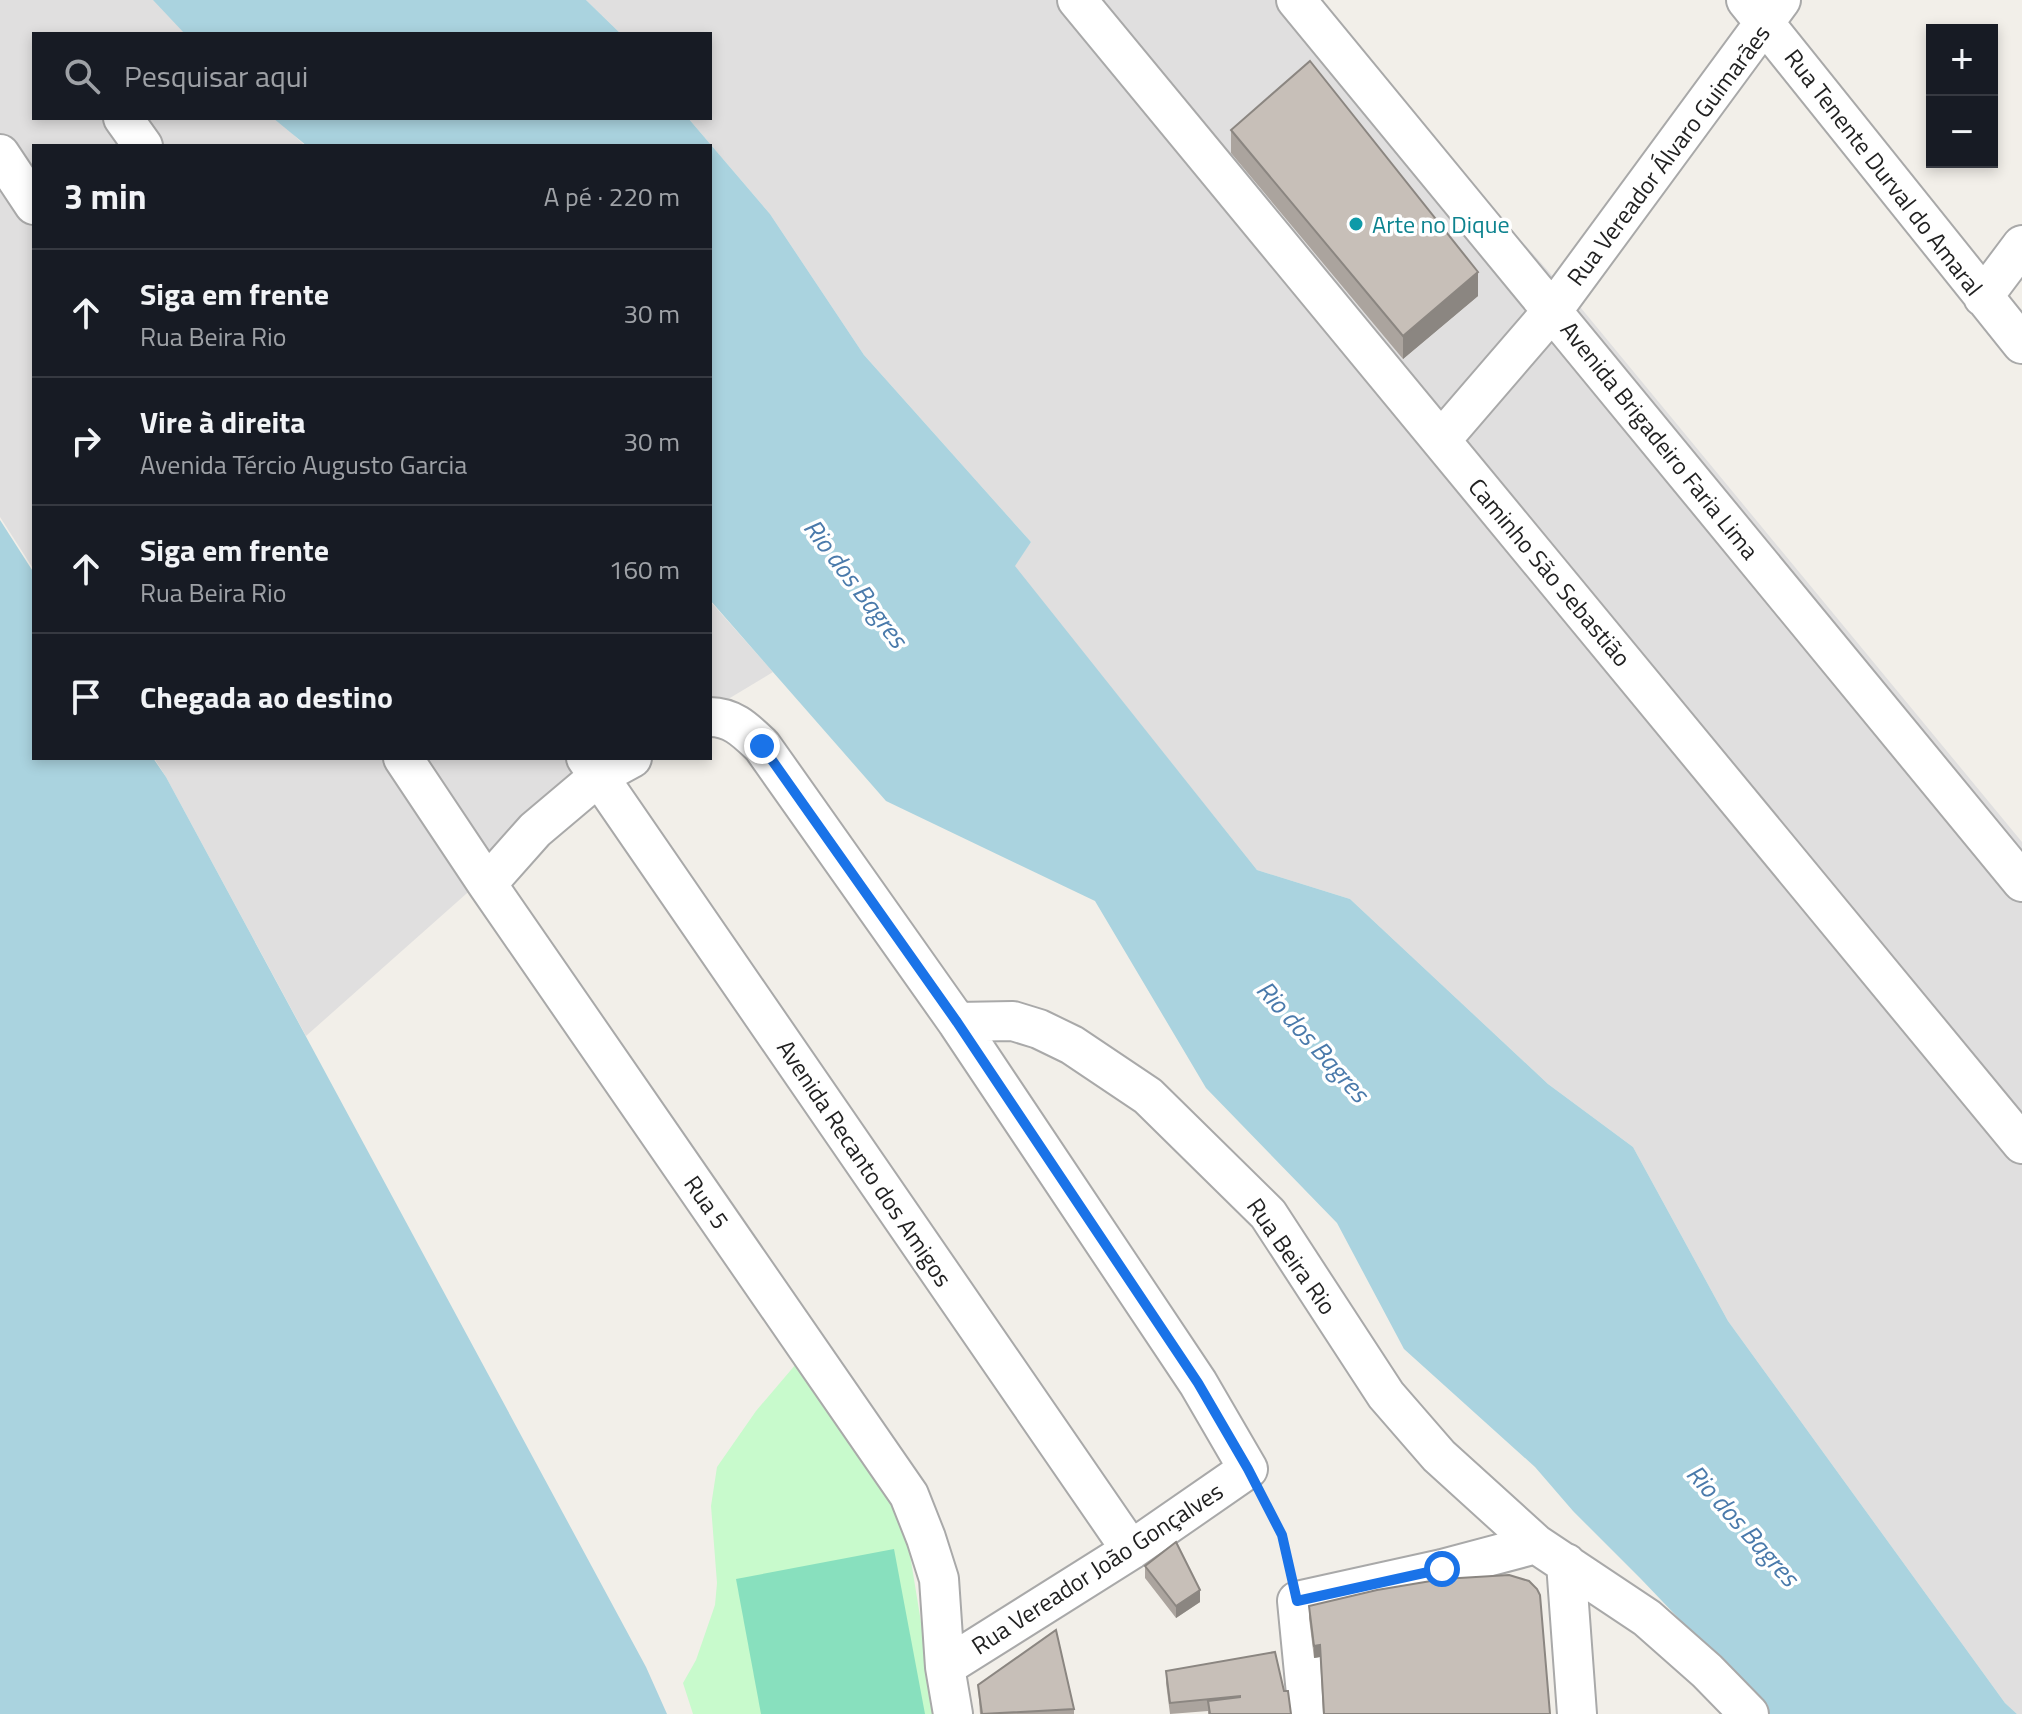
<!DOCTYPE html>
<html lang="pt">
<meta charset="utf-8">
<style>
:root{--surface:#171b24;--page:#242831;--text:#f1f3f6;--muted:#9ea1a6;--line:#363941}
body{margin:0;font-family:"Titillium Web",sans-serif;background:var(--page);color:var(--text)}
.controls{position:absolute;right:24px;top:24px;display:grid;overflow:hidden;border-radius:0px;box-shadow:0 4px 12px #0003}
.controls button{width:72px;height:72px;display:grid;place-items:center;padding:0;border:0;border-bottom:2px solid var(--line);background:var(--surface);color:var(--text);font:40px sans-serif}
.stop{position:absolute;width:24px;height:24px;margin:-18px;border:6px solid #1a73e8;border-radius:50%;background:#fff}
.stop.end{background:#1a73e8;border-color:#fff;box-shadow:0 2px 8px #0008}
.list{margin:0;padding:0;list-style:none}
h2{display:flex;justify-content:space-between;align-items:center;height:104px;margin:0;padding:0 32px;font-size:34px}
h2 small{font-size:26px;font-weight:400;color:var(--muted)}
.list li{display:grid;grid-template-columns:52px 1fr auto;gap:24px;align-items:center;box-sizing:border-box;height:128px;padding:0 32px;border-top:2px solid var(--line)}
.list b{display:block;font-size:30px;white-space:nowrap}
.list p{margin:0;font-size:26px;white-space:nowrap;color:var(--muted)}
.list em{font-size:26px;font-style:normal;color:var(--muted)}
.icon{flex:none;width:44px;height:44px;fill:none;stroke:currentColor;stroke-width:2;stroke-linecap:round;stroke-linejoin:round}
.map{position:relative;flex:none;width:2022px;height:1714px;overflow:hidden}
.search{position:absolute;background:var(--surface);box-shadow:0 4px 12px #0003;left:32px;top:32px;width:680px;height:88px;display:flex;align-items:center;gap:20px;box-sizing:border-box;padding:0 28px;border-radius:0px;color:var(--muted);font-size:30px}
.panel{position:absolute;background:var(--surface);box-shadow:0 4px 12px #0003;left:32px;top:144px;width:680px;height:616px;border-radius:0px}
.map>svg:first-child{display:block}
.residential{fill:#e0dfdf}
.park{fill:#c8facc}
.pitch{fill:#88e0be}
.water{fill:#aad3df}
.lines{fill:none;stroke-linecap:round;stroke-linejoin:round}
.street-casing{stroke:#a9a9a9;stroke-width:42}
.path{stroke:#fa8072;stroke-width:5;stroke-dasharray:4 4;stroke-linecap:butt}
.street{stroke:#fff;stroke-width:38}
.wall{fill:#aba49e}
.shaded-wall{fill:#8b8681}
.building{fill:#c7bfb8;stroke:#8b8681;stroke-width:2}
.route{stroke:#1a73e8;stroke-width:10}
.culture-dot{fill:#0f9aa8;stroke:#fff;stroke-width:3}
.labels{text-anchor:middle;dominant-baseline:central;stroke-width:7;stroke-linejoin:round;paint-order:stroke}
.street-label{font-size:24px;fill:#222;stroke:#fff}
.culture-label{font-size:24px;fill:#0d838f;stroke:#fff;text-anchor:start}
.water-label{font-size:26px;font-style:italic;fill:#4a7aab;stroke:#fff}
</style>
<div class="map">
<svg width="2022" height="1714" viewBox="0 0 2022 1714">
<rect width="100%" height="100%" fill="#f2efe9"/>
<path class="residential" d="M0,0H161L195,34H34V118H277L305,146H34V570L0,517Z
M586,0H1308L1581,308L2022,842V1714H2017L2005,1703L1728,1321L1633,1147L1548,1084L1350,899L1257,870L1014,566L1031,542L864,355L770,214L688,118H710V34H621Z
M710,601L773,672L710,710Z
M154,758H629L599,776L306,1036L166,777Z"/>
<path class="park" d="M796,1364L904,1518L936,1714H693L683,1683L696,1660L715,1605L717,1583L711,1506L717,1467L756,1411Z"/>
<path class="pitch" d="M894,1549L925,1714H761L736,1579Z"/>
<path class="water" d="M153,0H586L621,34H185Z
M273,118H688L770,214L864,355L1031,542L1015,566L1257,870L1350,899L1548,1084L1633,1147L1728,1321L2005,1703L2017,1714H1770L1641,1579L1573,1511L1535,1467L1404,1349L1337,1223L1206,1088L1095,901L886,801L710,600V146H307Z
M0,520L34,573V758H153L166,777L646,1667L667,1714H0Z"/>
<g class="lines">
<g class="street-casing">
<path id="street" d="M1077,0L2022,1144
M1296,0L2022,882
M1746,0L2022,344
M123,118L143,146
M0,154L34,205
M1983,297L2022,245
M1441,440L1553,310L1781,0
M710,717C733,717 746,731 762,746L957,1022L1198,1383L1248,1469L1131,1550L945,1667
M403,758L487,884
M586,758L1131,1550
M632,758L599,776L535,830L487,884L909,1495L926,1538L939,1579L945,1667L953,1714
M957,1022L1013,1021L1039,1029L1072,1045L1148,1096L1268,1214L1386,1395L1439,1456L1536,1544L1647,1618L1707,1671L1749,1714
M1566,1563L1577,1714
M1308,1714L1297,1601L1442,1569L1536,1544"/>
</g>
<path class="path" d="M1265,1502L1282,1535L1289,1567"/>
<use href="#street" class="street"/>
</g>
<path class="wall" d="M1231,130L1478,296L1403,359L1231,153Z
M1145,1566L1200,1602L1176,1618L1145,1578Z
M1309,1606L1550,1714H1323L1320,1657L1314,1658L1309,1618Z
M1166,1671L1291,1714H1208V1711L1170,1714L1166,1683Z
M978,1685L1074,1709V1714H980Z"/>
<path class="shaded-wall" d="M1478,272V296L1403,359V336Z
M1200,1590V1602L1176,1618V1606Z
M1320,1645V1657L1314,1658V1646Z"/>
<path class="building" d="M1310,61L1478,272L1403,336L1231,130Z
M1176,1542L1200,1590L1176,1606L1145,1566Z
M1509,1575L1529,1581L1537,1589L1540,1595L1550,1714H1324L1320,1645L1314,1646L1309,1606L1377,1590L1443,1579Z
M1056,1630L1074,1709L982,1714L978,1685Z
M1275,1652L1284,1691H1288L1291,1714H1210L1208,1701L1240,1697V1696L1170,1703L1166,1671Z"/>
<g class="lines">
<path class="route" d="M762,746L957,1022L1198,1383L1248,1469L1282,1535L1297,1601L1442,1569"/>
</g>
<circle class="culture-dot" cx="1356" cy="224" r="8"/>
<g class="labels">
<g class="street-label">
<text transform="translate(1668 155) rotate(-53)">Rua Vereador Álvaro Guimarães</text>
<text transform="translate(1884 172) rotate(52)">Rua Tenente Durval do Amaral</text>
<text transform="translate(1660 440) rotate(51)">Avenida Brigadeiro Faria Lima</text>
<text transform="translate(1550 572) rotate(50)">Caminho São Sebastião</text>
<text transform="translate(865 1163) rotate(56)">Avenida Recanto dos Amigos</text>
<text transform="translate(707 1202) rotate(55)">Rua 5</text>
<text transform="translate(1292 1256) rotate(55)">Rua Beira Rio</text>
<text transform="translate(1097 1568) rotate(-33)">Rua Vereador João Gonçalves</text>
</g>
<g class="culture-label">
<text x="1372" y="224">Arte no Dique</text>
</g>
<g class="water-label">
<text transform="translate(856 583) rotate(53)">Rio dos Bagres</text>
<text transform="translate(1313 1041) rotate(48)">Rio dos Bagres</text>
<text transform="translate(1743 1525) rotate(48)">Rio dos Bagres</text>
</g>
</g>
</svg>
<div class="controls">
<button>+</button>
<button>−</button>
</div>
<div class="stop" style="left:1442px;top:1569px"></div>
<div class="stop end" style="left:762px;top:746px"></div>
<div class="search"><svg class="icon" aria-label="search" viewBox="0 0 24 24"><circle cx="10" cy="10" r="6"/><path d="M15 15l6 6"/></svg>Pesquisar aqui</div>
<section class="panel">
<h2>3 min<small>A pé · 220 m</small></h2>
<ul class="list">
<li><svg class="icon" aria-label="ahead" viewBox="0 0 24 24"><path d="M12 20V5M6 11l6-6 6 6"/></svg><div><b>Siga em frente</b><p>Rua Beira Rio</p></div><em>30 m</em></li>
<li><svg class="icon" aria-label="right" viewBox="0 0 24 24"><path d="M7 20v-9h11M14 6l5 5-5 5"/></svg><div><b>Vire à direita</b><p>Avenida Tércio Augusto Garcia</p></div><em>30 m</em></li>
<li><svg class="icon" aria-label="ahead" viewBox="0 0 24 24"><path d="M12 20V5M6 11l6-6 6 6"/></svg><div><b>Siga em frente</b><p>Rua Beira Rio</p></div><em>160 m</em></li>
<li><svg class="icon" aria-label="arrive" viewBox="0 0 24 24"><path d="M6 21V4h12l-3 4 3 4H6"/></svg><div><b>Chegada ao destino</b></div></li>
</ul>
</section>
</div>
